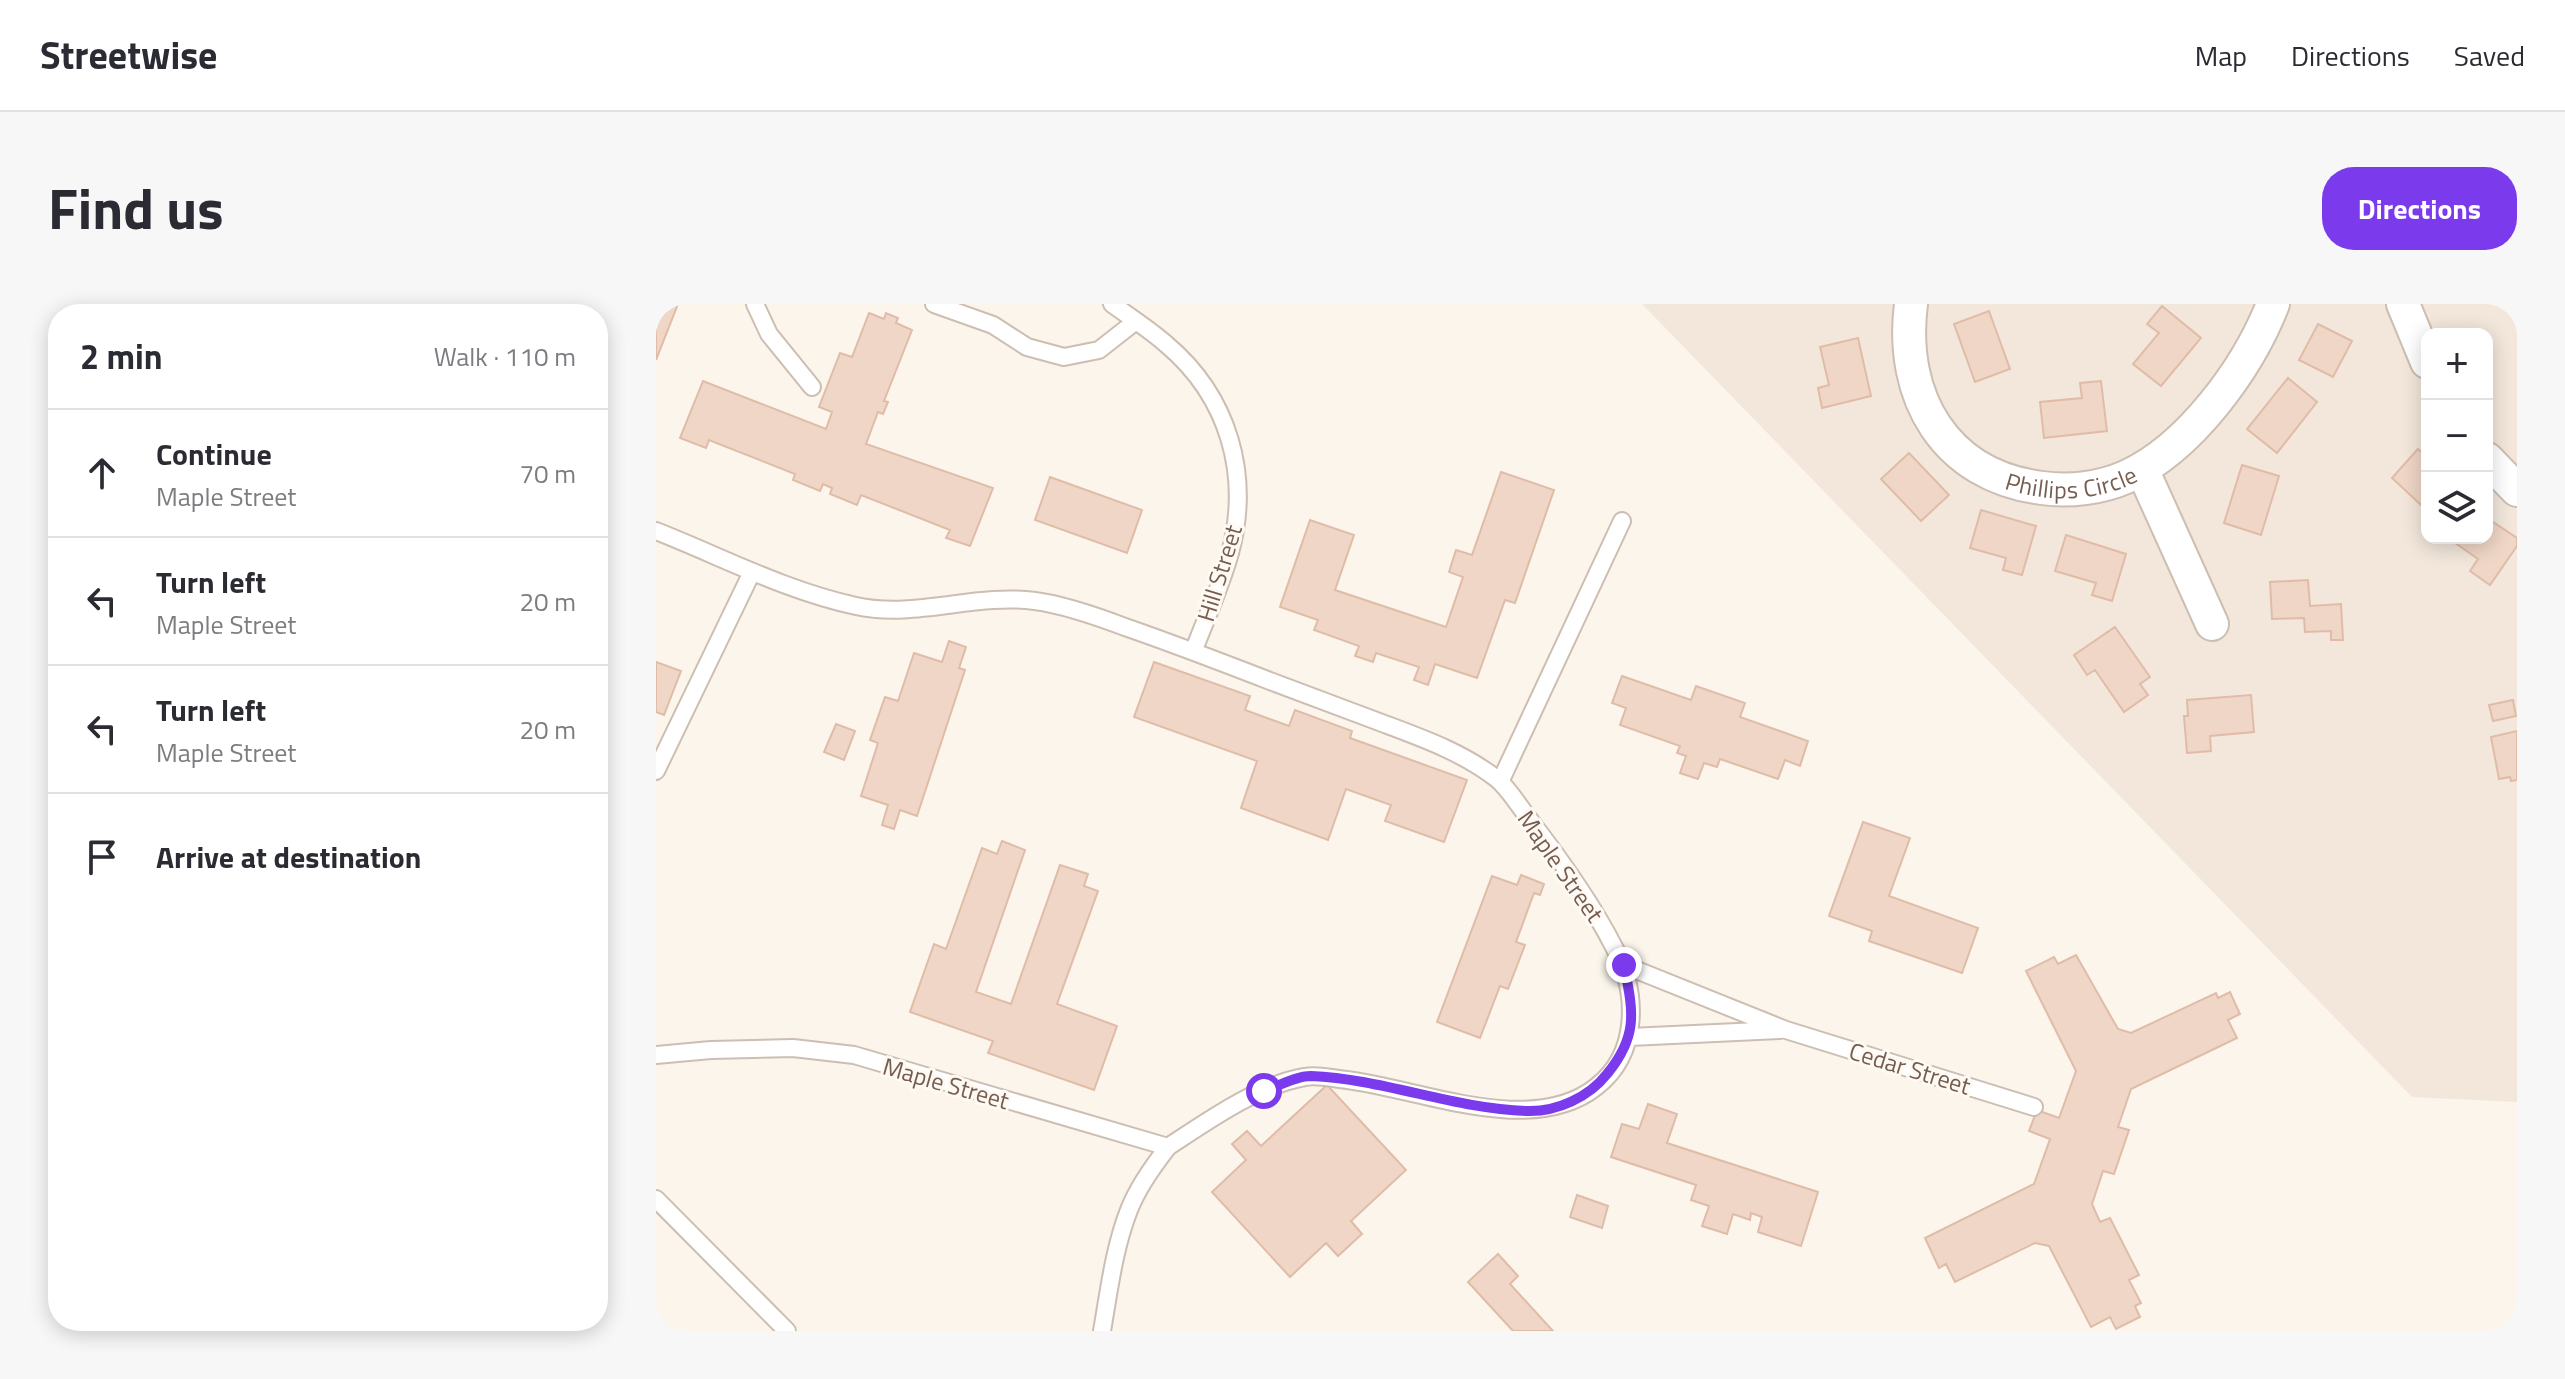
<!DOCTYPE html>
<meta charset="utf-8">
<style>
:root{--surface:#fff;--page:#f7f7f7;--text:#2b2b33;--muted:#7c7c81;--line:#e1e1e2;--accent:#7c3aed}
body{margin:0;font-family:"Titillium Web",sans-serif;background:var(--page);color:var(--text)}
.controls{position:absolute;right:24px;top:24px;display:grid;overflow:hidden;border-radius:16px;box-shadow:0 4px 20px #0003}
.controls button{width:72px;height:72px;display:grid;place-items:center;padding:0;border:0;border-bottom:2px solid var(--line);background:var(--surface);color:var(--text);font:40px sans-serif}
.stop{position:absolute;width:24px;height:24px;margin:-18px;border:6px solid #7c3aed;border-radius:50%;background:#fff}
.stop.end{background:#7c3aed;border-color:#fff;box-shadow:0 2px 8px #0008}
.list{margin:0;padding:0;list-style:none}
h2{display:flex;justify-content:space-between;align-items:center;height:104px;margin:0;padding:0 32px;font-size:34px}
h2 small{font-size:26px;font-weight:400;color:var(--muted)}
.list li{display:grid;grid-template-columns:52px 1fr auto;gap:24px;align-items:center;box-sizing:border-box;height:128px;padding:0 32px;border-top:2px solid var(--line)}
.list b{display:block;font-size:30px;white-space:nowrap}
.list p{margin:0;font-size:26px;white-space:nowrap;color:var(--muted)}
.list em{font-size:26px;font-style:normal;color:var(--muted)}
.icon{flex:none;width:44px;height:44px;fill:none;stroke:currentColor;stroke-width:2;stroke-linecap:round;stroke-linejoin:round}
.map{position:relative;flex:none;width:1861px;height:1027px;overflow:hidden;border-radius:32px}
header{display:flex;align-items:center;gap:48px;box-sizing:border-box;height:112px;padding:0 40px;background:var(--surface);border-bottom:2px solid var(--line)}
header strong{font-size:38px}
nav{display:flex;gap:44px;margin-inline-start:auto;font-size:28px}
.intro{display:flex;align-items:center;justify-content:space-between;box-sizing:border-box;height:192px;padding:0 48px}
h1{margin:0;font-size:56px}
.button{padding:20px 36px;border-radius:32px;background:var(--accent);color:#fff;font-size:28px;font-weight:700}
main{display:flex;gap:48px;padding:0 48px}
aside{flex:1;background:var(--surface);border-radius:32px;box-shadow:0 4px 20px #0003}
.map>svg:first-child{display:block}
.residential{fill:#f3e7db;fill-rule:evenodd}
.building{fill:#efd6c6;stroke:#e0bca8;stroke-width:2}
.lines{fill:none;stroke-linecap:round;stroke-linejoin:round}
.service-casing{stroke:#cdbeb2;stroke-width:20}
.minor-casing{stroke:#cdbeb2;stroke-width:36}
.service{stroke:#fff;stroke-width:16}
.minor{stroke:#fff;stroke-width:32}
.route{stroke:#7c3aed;stroke-width:10}
.labels{text-anchor:middle;dominant-baseline:central;stroke-width:6;stroke-linejoin:round;paint-order:stroke}
.street-label{font-size:24px;fill:#755d50;stroke:#fef9f3}
</style>
<header>
<strong>Streetwise</strong>
<nav><a>Map</a><a>Directions</a><a>Saved</a></nav>
</header>
<div class="intro"><h1>Find us</h1><a class="button">Directions</a></div>
<main>
<aside>
<h2>2 min<small>Walk · 110 m</small></h2>
<ul class="list">
<li><svg class="icon" aria-label="ahead" viewBox="0 0 24 24"><path d="M12 20V5M6 11l6-6 6 6"/></svg><div><b>Continue</b><p>Maple Street</p></div><em>70 m</em></li>
<li><svg class="icon" aria-label="left" viewBox="0 0 24 24"><path d="M17 20v-9H6M10 6l-5 5 5 5"/></svg><div><b>Turn left</b><p>Maple Street</p></div><em>20 m</em></li>
<li><svg class="icon" aria-label="left" viewBox="0 0 24 24"><path d="M17 20v-9H6M10 6l-5 5 5 5"/></svg><div><b>Turn left</b><p>Maple Street</p></div><em>20 m</em></li>
<li><svg class="icon" aria-label="arrive" viewBox="0 0 24 24"><path d="M6 21V4h12l-3 4 3 4H6"/></svg><div><b>Arrive at destination</b></div></li>
</ul>
</aside>
<div class="map">
<svg width="1861" height="1027" viewBox="0 0 1861 1027">
<rect width="100%" height="100%" fill="#fbf5ec"/>
<path class="residential" d="M986,0H1861V798L1756,793ZM1771,30H1831V234H1771Z"/>
<path class="building" d="M0,0H22L0,56Z
M1506,2L1545,34L1505,82L1477,60L1503,29L1491,20Z
M1333,7L1354,65L1319,78L1298,20Z
M213,9L228,15L230,9L242,14L240,19L256,26L228,97L232,98L227,110L222,108L210,140L337,184L314,242L290,234L294,226L205,191L201,201L174,190L176,184L167,180L164,187L137,176L139,170L53,136L50,144L24,134L47,77L170,125L176,108L163,103L184,49L196,53Z
M1662,20L1696,37L1677,73L1643,56Z
M1202,34L1215,92L1166,104L1162,84L1173,81L1164,43Z
M1632,74L1661,98L1621,149L1591,125Z
M1445,77L1451,127L1388,134L1384,98L1426,94L1424,79Z
M1762,145L1771,153V194L1765,201L1736,174Z
M1253,149L1293,191L1265,217L1225,175Z
M1586,161L1623,172L1605,231L1568,219Z
M845,168L898,186L859,299L849,296L821,374L779,360L772,381L758,376L763,363L720,349L717,358L699,352L703,342L658,326L662,316L624,303L654,216L698,231L679,286L790,323L807,273L793,268L800,246L816,251Z
M394,173L486,206L471,249L379,216Z
M1325,206L1380,222L1366,271L1347,266L1350,254L1314,244Z
M1831,214L1861,234V242L1834,281L1814,267L1822,255L1792,234H1831Z
M1410,231L1470,250L1456,297L1436,291L1440,279L1399,267Z
M1652,276L1654,302L1685,300L1687,336H1675V327L1649,328L1648,314L1616,315L1614,278Z
M1459,323L1494,373L1484,380L1492,391L1468,408L1439,366L1431,371L1418,351Z
M293,337L310,343L303,364L309,366L261,512L244,506L238,525L226,521L232,501L205,492L222,439L214,436L229,393L242,397L258,349L286,358Z
M0,358L25,367L8,411L0,408Z
M498,358L594,392L589,406L633,422L639,406L696,427L694,434L811,476L788,538L729,517L735,501L690,485L672,536L585,504L601,457L478,413Z
M966,372L1035,396L1040,382L1089,399L1084,413L1152,437L1144,462L1129,456L1122,475L1064,455L1061,463L1048,459L1042,475L1024,469L1030,452L1021,449L1024,442L964,421L970,404L956,399Z
M1595,391L1598,428L1554,432L1555,447L1531,449L1528,412H1532L1531,396Z
M1857,396L1860,412L1837,417L1833,401Z
M180,420L199,427L188,456L168,448Z
M1861,427V476L1855,477L1854,473L1843,475L1835,433Z
M1207,518L1254,534L1233,592L1322,624L1306,669L1213,637L1216,627L1173,612Z
M346,537L369,546L320,688L355,700L404,561L432,570L428,582L442,587L401,700L461,722L438,786L332,749L337,737L254,708L278,640L290,645L326,544L341,550Z
M865,571L888,580L884,591L878,589L860,638L869,641L852,685L844,682L824,734L781,718L836,572L861,581Z
M1420,651L1462,725L1475,729L1560,689L1562,694L1574,688L1584,710L1572,716L1581,734L1475,785L1462,823L1473,826L1458,870L1447,867L1436,900L1444,918L1454,914L1483,971L1473,976L1485,999L1479,1002L1484,1013L1460,1025L1454,1013L1435,1023L1393,942L1379,939L1299,978L1290,960L1283,964L1269,934L1378,880L1394,835L1373,827L1381,806L1403,814L1420,767L1370,667L1398,653L1402,660Z
M671,781L750,866L695,917L706,930L682,952L670,939L634,973L556,888L590,856L576,840L591,827L605,842Z
M992,800L1021,810L1011,839L1162,888L1145,942L1102,928L1106,913L1095,909L1094,916L1077,910L1071,930L1046,922L1053,902L1035,896L1040,881L955,853L966,820L983,825Z
M921,891L952,902L946,924L914,913Z
M842,950L862,972L854,980L897,1027H857L812,978Z"/>
<g class="lines">
<g class="service-casing">
<path id="service" d="M99,0L113,30L156,83
M278,0L337,21L371,43L408,53L443,46L480,17
M456,0C474,13 493,25 510,40C573,93 595,171 574,249C565,282 550,314 538,346
M0,227C66,253 130,287 200,302C259,315 319,289 379,297C409,301 440,312 469,323C518,340 565,358 614,377C651,391 688,405 726,419C766,434 806,448 841,475C853,485 863,502 873,515C904,555 935,598 958,643C982,688 984,749 940,783C875,834 765,785 691,776C678,775 661,770 649,773C604,780 550,818 512,843L198,751L137,744L55,746L0,751
M0,467L96,268
M844,478L966,217
M968,661L1130,726L1378,803
M974,733L1124,726
M0,895L131,1027
M446,1027C453,987 458,944 473,906C482,883 497,862 512,843"/>
</g>
<g class="minor-casing">
<g id="minor">
<path id="s1" d="M1255,0C1243,93 1289,172 1386,184C1414,188 1445,184 1470,173C1534,144 1592,64 1617,0"/>
<path d="M1747,0L1771,58"/>
<path d="M1831,155L1861,186"/>
<path d="M1486,165L1556,320"/>
</g>
</g>
<use href="#service" class="service"/>
<use href="#minor" class="minor"/>
</g>
<g class="lines">
<path class="route" d="M608,787C622,782 640,772 655,772C728,775 798,805 871,807C901,808 933,793 951,770C983,731 977,707 968,661"/>
</g>
<g class="labels">
<g class="street-label">
<text stroke="none"><textPath href="#s1" startOffset="284">Phillips Circle</textPath></text>
<text transform="translate(563 269) rotate(-73)">Hill Street</text>
<text transform="translate(905 562) rotate(55)">Maple Street</text>
<text transform="translate(1254 764) rotate(17)">Cedar Street</text>
<text transform="translate(290 779) rotate(16)">Maple Street</text>
</g>
</g>
</svg>
<div class="controls">
<button>+</button>
<button>−</button>
<button><svg class="icon" aria-label="layers" viewBox="0 0 24 24"><path d="M12 4l9 5-9 5-9-5zM3 14l9 5 9-5"/></svg></button>
</div>
<div class="stop" style="left:608px;top:787px"></div>
<div class="stop end" style="left:968px;top:661px"></div>
</div>
</main>
